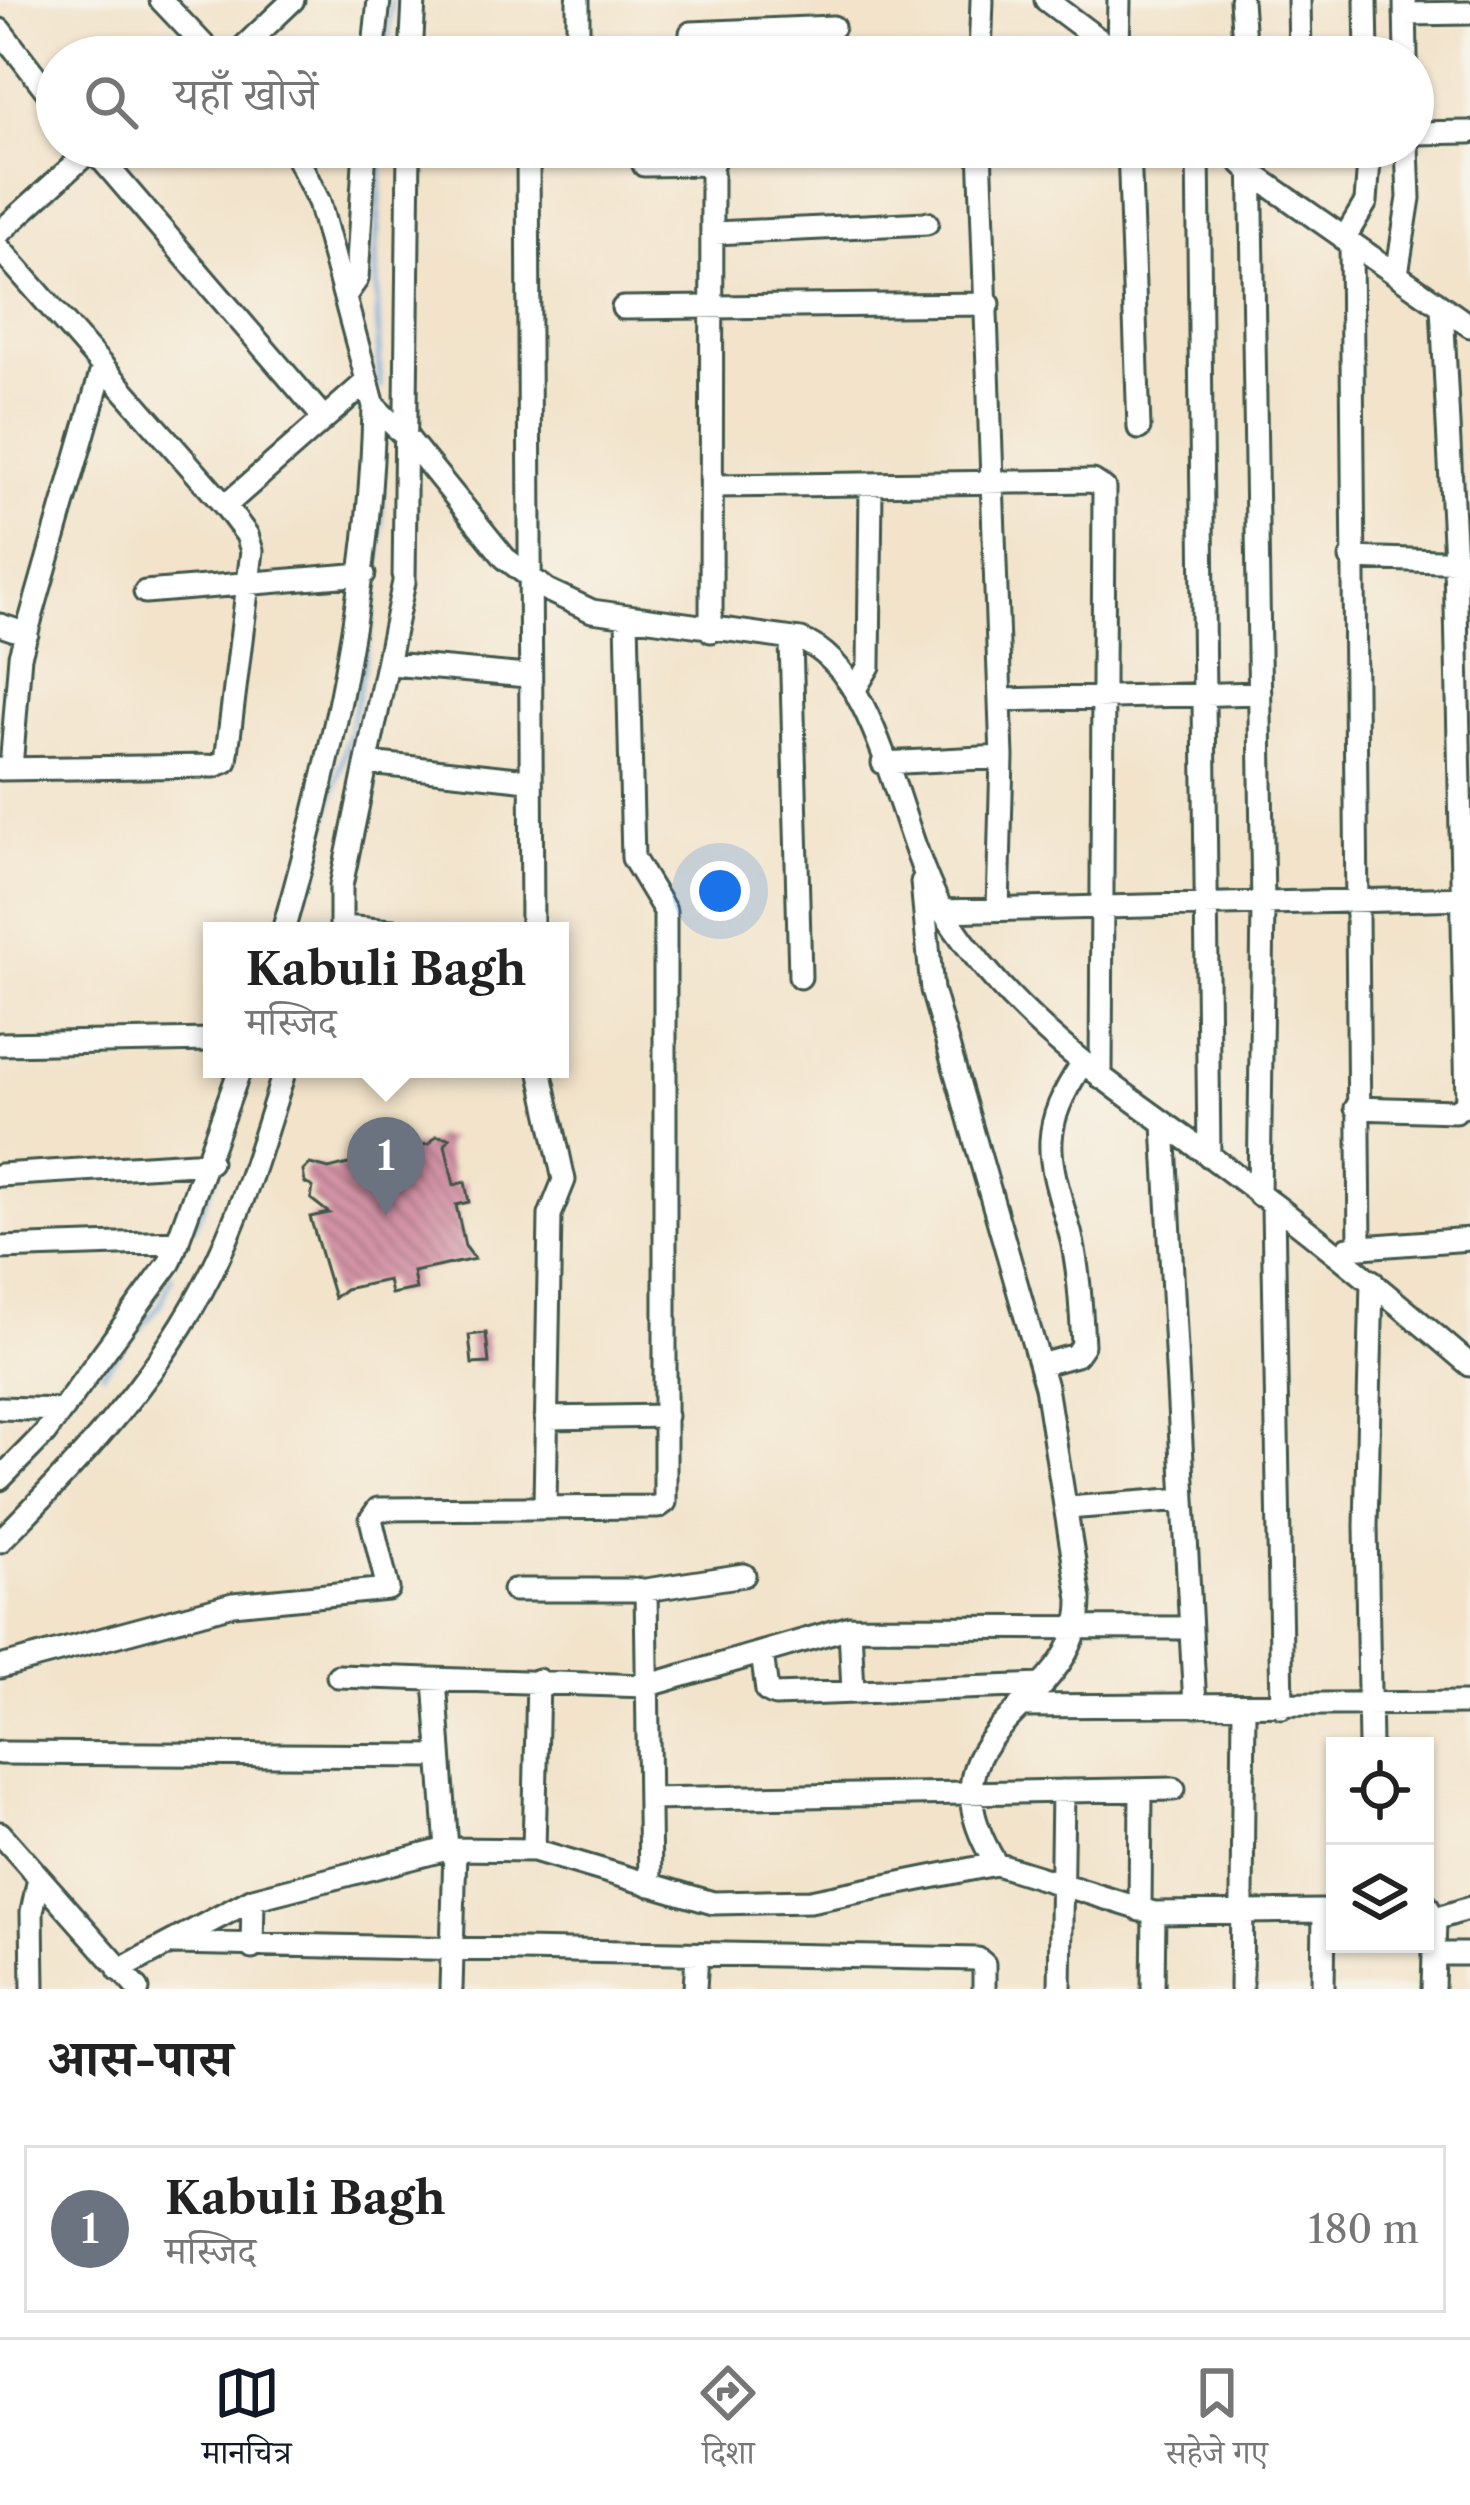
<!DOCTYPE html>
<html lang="hi">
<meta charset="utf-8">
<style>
:root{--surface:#fff;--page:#f6f6f6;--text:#222;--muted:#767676;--line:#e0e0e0;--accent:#111827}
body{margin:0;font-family:"Libre Caslon Text","Noto Serif Devanagari",serif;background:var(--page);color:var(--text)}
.controls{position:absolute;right:36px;bottom:36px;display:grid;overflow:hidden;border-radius:0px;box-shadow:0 3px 9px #0004}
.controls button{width:108px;height:108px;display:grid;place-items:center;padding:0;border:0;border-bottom:3px solid var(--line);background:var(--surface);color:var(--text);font:60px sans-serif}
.you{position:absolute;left:720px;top:891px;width:42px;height:42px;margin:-30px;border:9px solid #fff;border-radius:50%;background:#1a73e8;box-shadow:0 0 0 18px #1a73e833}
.badge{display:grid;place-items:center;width:78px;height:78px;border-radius:50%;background:var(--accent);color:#fff;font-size:39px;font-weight:700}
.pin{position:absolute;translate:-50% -99px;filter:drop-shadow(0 3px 6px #0008)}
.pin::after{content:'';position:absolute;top:63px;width:42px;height:36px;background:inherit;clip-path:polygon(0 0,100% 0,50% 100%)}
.popup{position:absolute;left:203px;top:922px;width:366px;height:156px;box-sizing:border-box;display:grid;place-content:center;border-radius:0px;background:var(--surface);filter:drop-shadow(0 3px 9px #0005);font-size:39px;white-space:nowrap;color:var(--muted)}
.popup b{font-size:45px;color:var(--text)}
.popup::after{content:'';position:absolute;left:50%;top:100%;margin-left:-24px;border:24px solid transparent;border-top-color:var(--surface)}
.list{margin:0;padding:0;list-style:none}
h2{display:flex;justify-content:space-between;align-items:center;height:156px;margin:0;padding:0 48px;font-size:51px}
h2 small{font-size:39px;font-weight:400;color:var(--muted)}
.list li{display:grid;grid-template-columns:78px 1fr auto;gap:36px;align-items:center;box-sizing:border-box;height:168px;margin:0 24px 24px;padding:0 24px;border:3px solid var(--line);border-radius:0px}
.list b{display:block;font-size:45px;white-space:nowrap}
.list p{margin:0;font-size:39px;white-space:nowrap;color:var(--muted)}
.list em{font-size:39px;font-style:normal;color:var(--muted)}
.icon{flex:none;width:66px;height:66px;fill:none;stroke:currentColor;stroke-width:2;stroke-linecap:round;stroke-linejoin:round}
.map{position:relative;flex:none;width:1470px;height:1989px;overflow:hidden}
.search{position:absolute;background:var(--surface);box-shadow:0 3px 9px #0004;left:36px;right:36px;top:36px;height:132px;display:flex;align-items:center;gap:30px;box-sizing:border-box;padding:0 42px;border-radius:66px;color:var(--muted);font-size:45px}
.sheet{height:348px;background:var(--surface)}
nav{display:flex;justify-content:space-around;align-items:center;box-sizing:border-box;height:168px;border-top:3px solid var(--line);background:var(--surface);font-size:33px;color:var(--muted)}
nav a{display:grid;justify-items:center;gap:6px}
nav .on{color:var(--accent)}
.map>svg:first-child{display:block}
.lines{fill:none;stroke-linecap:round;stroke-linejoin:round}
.stream{stroke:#69a6da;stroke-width:4.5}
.building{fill:url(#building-back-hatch)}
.minor-casing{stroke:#3f564a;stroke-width:27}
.minor{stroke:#fff;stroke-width:21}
</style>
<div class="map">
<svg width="1470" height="1989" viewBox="0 0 1470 1989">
<defs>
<pattern id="building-back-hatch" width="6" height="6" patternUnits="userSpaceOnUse" patternTransform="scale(3)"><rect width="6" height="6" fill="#d293a6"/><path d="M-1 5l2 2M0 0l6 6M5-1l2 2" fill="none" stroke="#aa7988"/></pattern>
</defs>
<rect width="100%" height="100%" fill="#f7f3e8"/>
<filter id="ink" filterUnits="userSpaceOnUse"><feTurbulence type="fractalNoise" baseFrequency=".00833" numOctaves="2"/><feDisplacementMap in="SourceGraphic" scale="24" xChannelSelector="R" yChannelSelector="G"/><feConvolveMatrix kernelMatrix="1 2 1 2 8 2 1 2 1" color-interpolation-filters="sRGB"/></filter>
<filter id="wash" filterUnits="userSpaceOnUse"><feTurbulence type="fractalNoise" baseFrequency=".004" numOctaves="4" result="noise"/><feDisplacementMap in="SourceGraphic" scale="48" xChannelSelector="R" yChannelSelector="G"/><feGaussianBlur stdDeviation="2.7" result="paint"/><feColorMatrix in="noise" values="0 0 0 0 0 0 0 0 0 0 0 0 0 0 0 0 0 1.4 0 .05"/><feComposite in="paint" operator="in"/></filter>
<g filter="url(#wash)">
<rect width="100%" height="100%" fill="#f2e3ca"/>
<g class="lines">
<path class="stream" d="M387,57L391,0
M380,387L376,259L382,147
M301,906C344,764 386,614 382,464
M194,1227L222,1162L250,1069
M102,1373L160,1305L172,1276"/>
</g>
<g id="blocks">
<path class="building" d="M436,1136L450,1138L445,1145L454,1185L465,1182L469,1202L456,1205L465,1246L475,1259L413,1272L416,1289L391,1294L388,1280L345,1289L334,1298L310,1217L329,1213L311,1199L313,1187L305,1183L303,1171L310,1164L329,1169L360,1161L359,1155L429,1144Z
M486,1333L489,1363L472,1364L469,1335Z"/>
</g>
</g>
<g filter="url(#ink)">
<use href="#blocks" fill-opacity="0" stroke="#3f564a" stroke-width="3"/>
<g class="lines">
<g class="minor-casing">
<path id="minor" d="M161,0L215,57
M1046,0L1122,57
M1241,0L1245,57
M1299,0L1300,57
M1366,0L1367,57
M1405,1L1406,57
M1405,14L1470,13
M0,30L57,104
M1118,53L1119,0
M233,57L293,0
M373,57L379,0
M411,57L414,0
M578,57V0
M690,57L691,33L833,27
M980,57L982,0
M1413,133L1470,132
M91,147L322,416
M292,147L319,202L374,406L410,441L505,558L547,590L592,611L801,640C882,669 900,846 946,916C1016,1023 1106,1080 1207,1154C1298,1221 1384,1291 1470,1365
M528,147L532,931
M636,147L644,165L703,164L712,172L711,631
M1129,147L1139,428
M1198,147L1209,1156
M1225,147L1253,174L1470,326
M1251,147L1263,905L1259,1195
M710,168L721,147
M0,232L94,147
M715,233L927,223
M1344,239L1366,202L1370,147
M1351,244L1360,1247
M0,249L225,506L247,535L252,551L226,761L214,766L0,769
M1397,274L1409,198L1407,147
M345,296L357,279L365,147
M623,308L989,304
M714,486L1093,481L1104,488L1101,1078
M225,506L366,382
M1351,558L1470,562
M145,592L364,574
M0,625L27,634
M791,639L800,977
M391,664L527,676
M855,689L869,666L871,486
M1001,700L1260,693
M369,763L528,780
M883,763L1002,757L980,147
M11,768L20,656L103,366
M922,882L932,990L1046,1387L1080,1599C1081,1715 908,1722 996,1864
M998,909L1002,757
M942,911L1469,898
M342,927L393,931
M283,931C332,759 371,585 374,406
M341,931V886L404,582L409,147
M0,1044L212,1040
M540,1069L564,1180L550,1215L545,1505
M1356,1108L1455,1111L1467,1103L1455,561L1442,307
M1164,1124L1195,1706
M0,1175L210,1162
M1273,1207L1282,1707
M0,1248L178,1242
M1348,1248L1470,1239
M1040,1365L1076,1355L1083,1345C1081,1310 1079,1266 1070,1232C1049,1158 1036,1133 1082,1064
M0,1408L62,1410
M546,1418L666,1416
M0,1479L45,1433L170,1262L240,1069
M1068,1508L1184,1499
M0,1541C75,1466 150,1386 201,1292C239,1223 262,1144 285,1069
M514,1590H646L744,1575
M646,1590L650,1885
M850,1627L853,1692
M762,1653L767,1691L775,1695L1043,1685
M0,1667L233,1604L388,1589L371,1519L378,1509L658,1507L665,1502V911L633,858L627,619
M338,1676L646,1686L850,1627L1189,1628
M435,1680L447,1849
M1019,1706L1470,1703
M1370,1746L1366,1526L1372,1281
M0,1753L440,1756
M649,1799L1174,1789
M0,1833L138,1989
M534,1850L538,1680
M1425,1903L1435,1919L1433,1989
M1140,1910L1141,1790
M1435,1919L1470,1908
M173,1943L978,1959L984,1964V1989
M252,1948L253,1899
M1434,1954H1470
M119,1970L253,1899L447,1849L534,1850L713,1903L810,1901L996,1864L1154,1913L1324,1911L1323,1989
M33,1989L32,1912L39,1878
M451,1989L455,1849
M695,1989L697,1954
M1060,1989L1063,1791
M1153,1989L1154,1913
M1241,1989L1244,1707"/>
</g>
<use href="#minor" class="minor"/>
</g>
</g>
</svg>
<div class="controls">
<button><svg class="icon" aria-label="locate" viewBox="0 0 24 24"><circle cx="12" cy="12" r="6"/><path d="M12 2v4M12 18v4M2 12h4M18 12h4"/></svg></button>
<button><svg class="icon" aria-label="layers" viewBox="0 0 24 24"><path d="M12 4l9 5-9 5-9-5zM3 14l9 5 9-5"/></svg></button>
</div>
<div class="you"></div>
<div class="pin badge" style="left:386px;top:1216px;background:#6b7280">1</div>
<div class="popup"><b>Kabuli Bagh</b>मस्जिद</div>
<div class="search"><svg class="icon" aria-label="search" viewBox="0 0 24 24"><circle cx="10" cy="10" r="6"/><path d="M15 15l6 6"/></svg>यहाँ खोजें</div>
</div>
<section class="sheet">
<h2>आस-पास<small></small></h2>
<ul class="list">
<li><span class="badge" style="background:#6b7280">1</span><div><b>Kabuli Bagh</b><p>मस्जिद</p></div><em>180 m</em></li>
</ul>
</section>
<nav>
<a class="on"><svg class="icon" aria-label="map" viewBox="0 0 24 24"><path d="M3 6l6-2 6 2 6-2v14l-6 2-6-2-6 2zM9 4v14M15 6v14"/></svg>मानचित्र</a>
<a><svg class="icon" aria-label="directions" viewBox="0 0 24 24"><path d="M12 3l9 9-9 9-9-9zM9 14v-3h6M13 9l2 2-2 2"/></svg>दिशा</a>
<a><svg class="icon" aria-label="saved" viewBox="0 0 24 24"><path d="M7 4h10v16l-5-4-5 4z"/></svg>सहेजे गए</a>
</nav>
